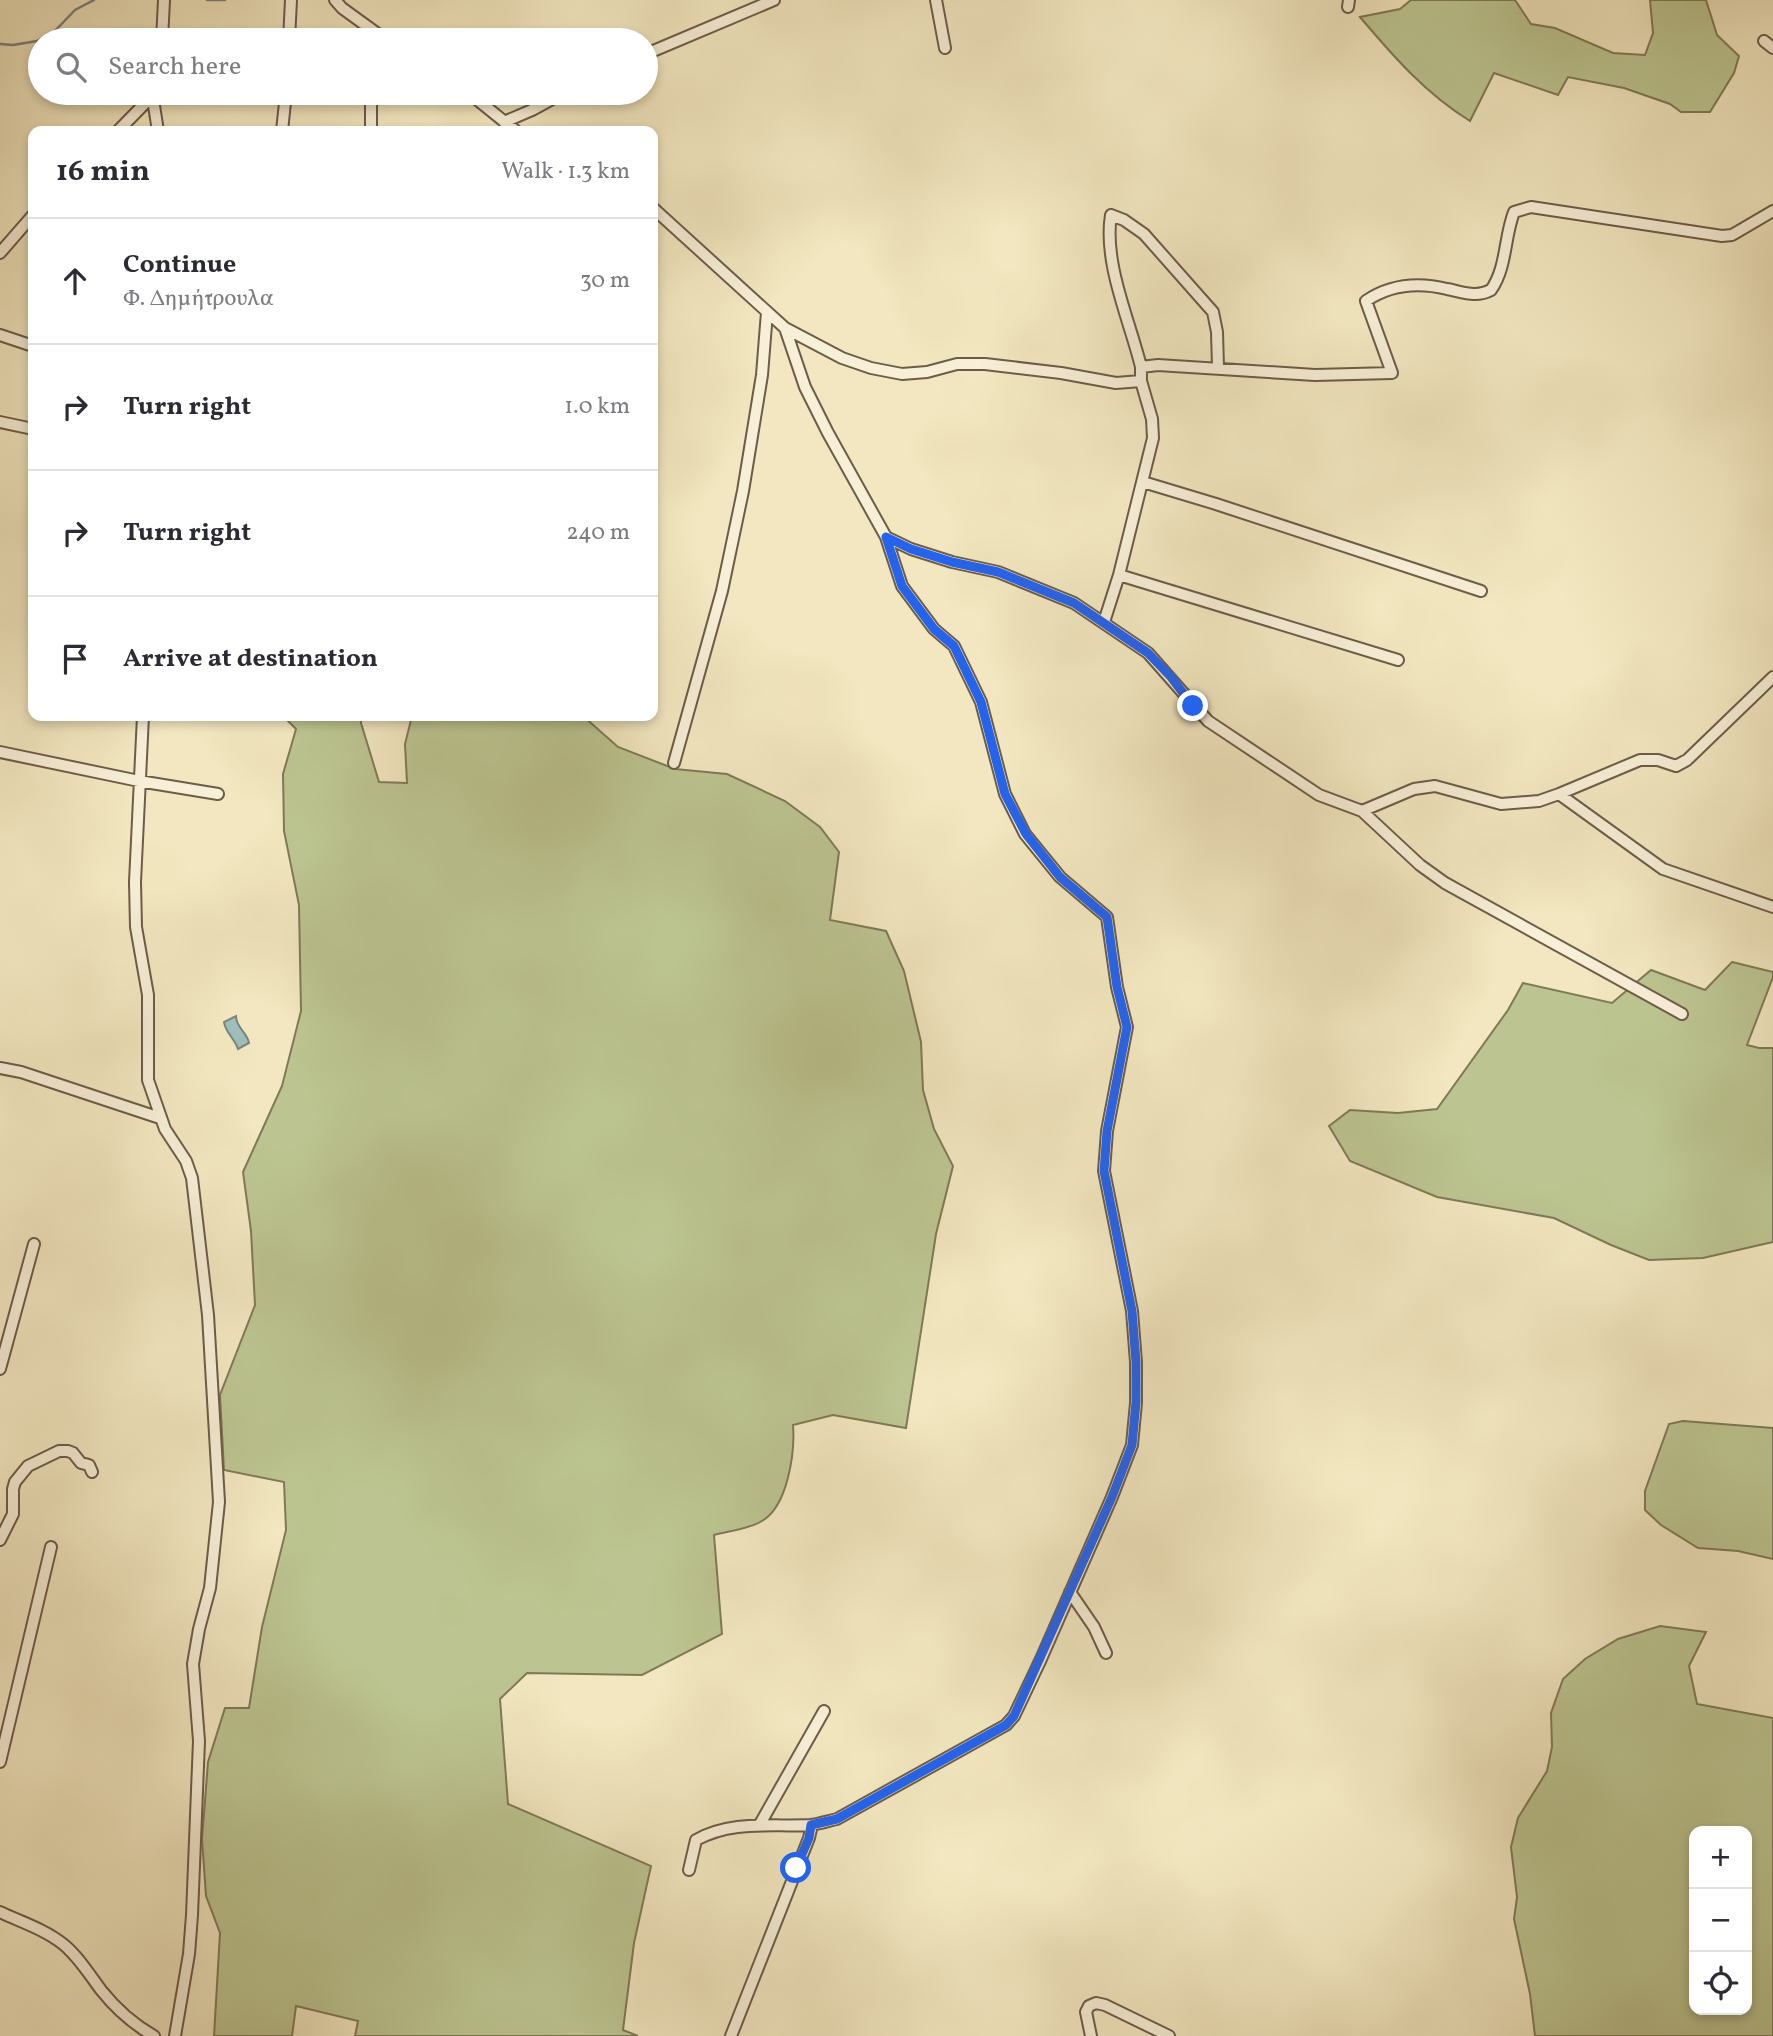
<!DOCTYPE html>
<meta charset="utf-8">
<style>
:root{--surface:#fff;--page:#f2f2f3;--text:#2b2b33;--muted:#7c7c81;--line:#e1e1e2}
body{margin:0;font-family:Vollkorn,serif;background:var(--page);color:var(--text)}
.controls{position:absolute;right:21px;bottom:21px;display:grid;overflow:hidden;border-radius:14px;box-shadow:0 4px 10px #0003}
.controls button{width:63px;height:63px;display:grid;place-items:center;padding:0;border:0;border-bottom:2px solid var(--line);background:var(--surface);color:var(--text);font:35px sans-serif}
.stop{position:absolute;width:21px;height:21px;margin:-16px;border:5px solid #2563eb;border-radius:50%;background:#fff}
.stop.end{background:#2563eb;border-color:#fff;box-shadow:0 2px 7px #0008}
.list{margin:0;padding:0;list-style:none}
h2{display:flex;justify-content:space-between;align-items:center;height:91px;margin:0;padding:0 28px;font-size:30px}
h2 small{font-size:23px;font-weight:400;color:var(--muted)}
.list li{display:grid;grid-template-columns:46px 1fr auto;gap:21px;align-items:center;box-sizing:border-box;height:126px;padding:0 28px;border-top:2px solid var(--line)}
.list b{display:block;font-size:26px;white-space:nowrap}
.list p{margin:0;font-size:23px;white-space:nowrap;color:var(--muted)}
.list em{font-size:23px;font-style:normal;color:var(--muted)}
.icon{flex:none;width:38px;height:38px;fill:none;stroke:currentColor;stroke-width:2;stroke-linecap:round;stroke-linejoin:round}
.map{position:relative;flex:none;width:1773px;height:2036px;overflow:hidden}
.search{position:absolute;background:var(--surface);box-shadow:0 4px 10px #0003;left:28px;top:28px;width:630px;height:77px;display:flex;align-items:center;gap:18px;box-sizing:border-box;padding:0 24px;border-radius:38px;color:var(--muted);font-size:26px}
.panel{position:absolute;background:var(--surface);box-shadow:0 4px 10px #0003;left:28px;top:126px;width:630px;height:595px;border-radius:14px}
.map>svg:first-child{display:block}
.green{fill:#bcc591;stroke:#7e7a58;stroke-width:2;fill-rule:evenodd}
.water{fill:#9fbebc;stroke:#79847e;stroke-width:2}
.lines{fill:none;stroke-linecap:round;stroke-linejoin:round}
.stream{stroke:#79847e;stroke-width:2.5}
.minor-casing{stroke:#6d5c48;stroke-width:14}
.minor{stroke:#f7efd6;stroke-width:10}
.route{stroke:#2563eb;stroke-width:9}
</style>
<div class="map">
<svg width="1773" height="2036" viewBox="0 0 1773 2036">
<rect width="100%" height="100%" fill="#f2e7c0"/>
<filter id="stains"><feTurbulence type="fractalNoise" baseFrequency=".00286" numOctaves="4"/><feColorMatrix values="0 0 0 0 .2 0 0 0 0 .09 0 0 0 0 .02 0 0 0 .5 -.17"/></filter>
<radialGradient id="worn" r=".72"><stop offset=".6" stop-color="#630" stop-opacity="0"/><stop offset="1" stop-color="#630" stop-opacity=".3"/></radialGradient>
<path class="green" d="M1411,0H1515L1531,24L1555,28L1613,53L1645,55L1653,33L1650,0H1706L1717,35L1739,56L1734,73L1710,112H1681L1670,104L1624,88L1568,77L1558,95L1494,73L1470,121C1426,94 1393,56 1360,17L1400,9Z
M283,716H361V723L379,782L407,783L405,744L412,716H583L618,747L675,769L727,774L785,801L820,827L839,852L830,920L886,931L904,971L921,1042L923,1090L934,1129L953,1166L936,1234L906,1428L833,1415L793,1425C795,1452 788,1506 762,1521C749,1529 729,1531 714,1535L722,1634L642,1675L527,1673L500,1699L508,1804L651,1866L634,1943L623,2030L638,2036H355L358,2021L296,2006L292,2036H214L220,1933L206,1896L202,1839L208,1762L225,1708H249L262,1627L286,1530L284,1482L224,1470L220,1395L255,1305L251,1231L243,1172L282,1086L301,1011L299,905L284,831L283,774L296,729Z
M1732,962L1773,972V977L1747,1045L1759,1048H1773V1242L1703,1258L1649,1260L1611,1245L1554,1218L1437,1197L1350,1161L1329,1126L1350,1110L1398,1113L1437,1109L1508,1010L1523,983L1612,1003L1651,970L1705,990Z
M1683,1421L1773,1428V1559L1738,1551L1698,1548L1661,1525L1645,1510V1491L1669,1424Z
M1660,1626L1706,1632L1689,1666L1697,1704L1773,1718V2036H1535L1530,1994L1514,1919L1517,1897L1511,1847L1518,1818L1547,1771L1552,1747L1551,1713L1563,1679L1585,1659L1618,1639ZM1694,1831H1747V2010H1694Z"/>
<path class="water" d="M236,1016C236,1028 247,1032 249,1043L238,1049C235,1039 225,1032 224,1022Z"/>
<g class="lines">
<path class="stream" d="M207,0H225
M0,44L13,45L37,41L51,35L75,10L94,0"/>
<g class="minor-casing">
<path id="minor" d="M335,0L342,8L386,40
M936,0L945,48
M1348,7L1349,0
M162,40L164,0
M289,40L291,0
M1764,41L1773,48
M646,54L774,0
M152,93L158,131
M469,93L516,131
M504,122L532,110L563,93
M118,131L151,97
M282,131L286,93
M371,131V93
M653,208L785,328L842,358L871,368L902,374L927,372L957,364H985L1061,373L1116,383L1141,381V367L1158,365L1315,375L1392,373L1366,301C1391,284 1418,282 1447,289C1463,292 1476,298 1491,290C1507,267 1504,238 1514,212L1531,207L1722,236L1732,235L1773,211
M0,253L33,215
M785,328L805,387L828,433L886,537L911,549L952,562L998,572L1074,603L1148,653L1208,721L1319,795L1362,811L1414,789L1435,786L1501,804L1539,801L1559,794L1663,869L1773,907
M0,335L33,346
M1141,367C1130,321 1103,263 1111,215L1124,220L1144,234L1213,312L1217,332L1218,367
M0,422L33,429
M1143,482L1216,504L1481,591
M1119,575L1398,660
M1104,622L1119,575L1153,438L1152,419L1141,381
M143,716L135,882L136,927L148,995V1080L165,1129L186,1161L192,1178L208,1315L219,1502L210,1588L199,1629L193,1664L199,1741L192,1915L189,1954L175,2036
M0,752L139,781L218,794
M674,763L722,591L743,491L762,375L767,312
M1559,794L1640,760H1658L1676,766L1687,760L1773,677
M1362,811L1420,865L1445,883L1682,1014
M0,1068L21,1072L160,1118
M0,1369L34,1244
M0,1540L13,1514V1489L15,1482L28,1466L59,1451H68L73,1453L81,1463L89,1465L92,1472
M1070,1592L1094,1627L1106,1653
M0,1762L51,1547
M760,1824L824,1711
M689,1870L696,1840C732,1820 771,1827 810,1825C819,1824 828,1821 837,1819L1006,1725L1014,1716L1041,1659L1112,1497L1132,1445L1136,1403V1362L1132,1311L1104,1171L1107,1131L1127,1027L1117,987L1107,917L1060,877L1025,834L1005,794L981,702L954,646L934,629L902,586L886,537
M0,1912C21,1922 44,1929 63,1944C78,1956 89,1974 101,1990C116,2009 133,2024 154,2036
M731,2036L809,1838L812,1825
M1091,2036L1086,2012L1089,2006L1096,2003L1105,2005L1169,2036"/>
</g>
<use href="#minor" class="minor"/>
</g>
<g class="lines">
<path class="route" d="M796,1868L809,1838L811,1825L837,1819L1006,1725L1014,1716L1112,1497L1132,1445L1136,1402V1362L1132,1311L1104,1171L1107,1131L1127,1027L1117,987L1107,917L1060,877L1026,834L1005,794L981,702L954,646L934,629L902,586L886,537L911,549L952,562L998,572L1074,603L1148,653L1171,677L1193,706"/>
</g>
<rect width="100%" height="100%" filter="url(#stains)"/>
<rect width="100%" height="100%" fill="url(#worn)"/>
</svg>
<div class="controls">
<button>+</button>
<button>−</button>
<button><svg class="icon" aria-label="locate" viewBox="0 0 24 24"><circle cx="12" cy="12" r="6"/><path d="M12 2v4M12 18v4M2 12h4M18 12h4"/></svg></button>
</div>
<div class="stop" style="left:796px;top:1868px"></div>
<div class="stop end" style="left:1193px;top:706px"></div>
<div class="search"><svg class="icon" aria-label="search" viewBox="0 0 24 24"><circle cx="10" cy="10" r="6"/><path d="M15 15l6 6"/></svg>Search here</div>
<section class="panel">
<h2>16 min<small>Walk · 1.3 km</small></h2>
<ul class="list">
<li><svg class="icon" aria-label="ahead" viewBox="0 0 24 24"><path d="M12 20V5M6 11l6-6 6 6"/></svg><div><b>Continue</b><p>Φ. Δημήτρουλα</p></div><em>30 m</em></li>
<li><svg class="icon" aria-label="right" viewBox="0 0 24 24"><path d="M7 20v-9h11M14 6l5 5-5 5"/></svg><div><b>Turn right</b></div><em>1.0 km</em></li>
<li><svg class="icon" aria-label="right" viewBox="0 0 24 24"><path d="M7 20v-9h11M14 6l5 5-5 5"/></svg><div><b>Turn right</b></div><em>240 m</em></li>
<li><svg class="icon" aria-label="arrive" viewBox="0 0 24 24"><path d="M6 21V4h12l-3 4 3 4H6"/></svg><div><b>Arrive at destination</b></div></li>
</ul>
</section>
</div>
